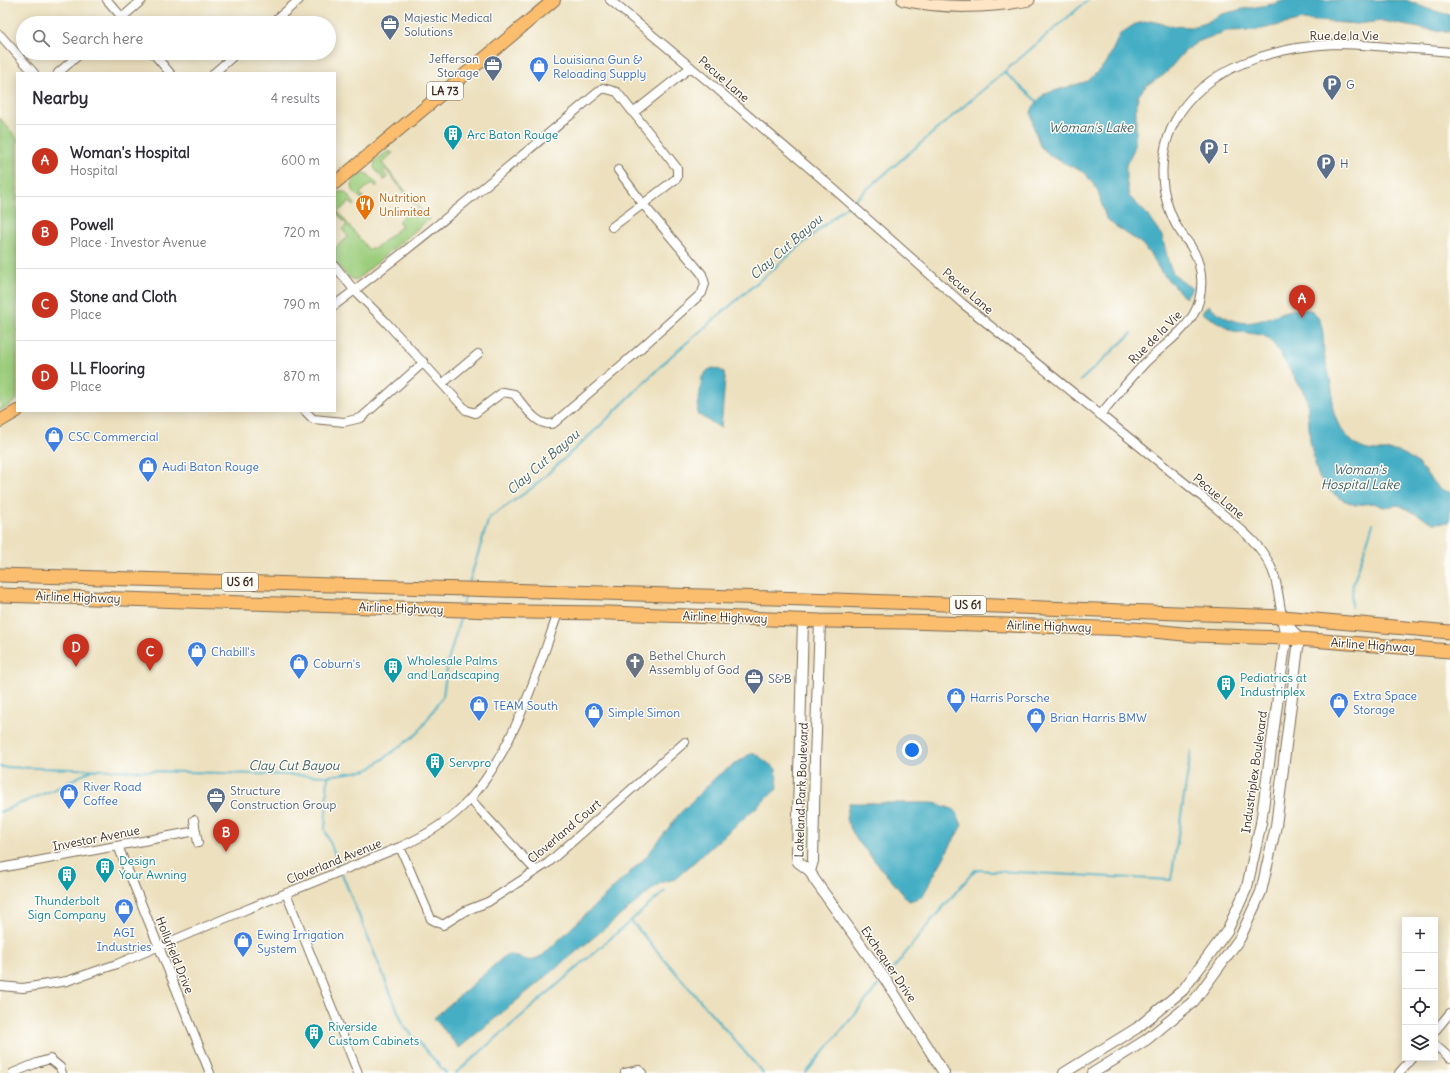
<!DOCTYPE html>
<meta charset="utf-8">
<style>
:root{--surface:#fff;--page:#f7f7f7;--text:#2b2b33;--muted:#7c7c81;--line:#e1e1e2;--accent:#c8321e}
body{margin:0;font-family:Delius,sans-serif;background:var(--page);color:var(--text)}
.controls{position:absolute;right:12px;bottom:12px;display:grid;overflow:hidden;border-radius:0px;box-shadow:0 2px 10px #0003}
.controls button{width:36px;height:36px;display:grid;place-items:center;padding:0;border:0;border-bottom:1px solid var(--line);background:var(--surface);color:var(--text);font:20px sans-serif}
.you{position:absolute;left:912px;top:750px;width:14px;height:14px;margin:-10px;border:3px solid #fff;border-radius:50%;background:#1a73e8;box-shadow:0 0 0 6px #1a73e833}
.badge{display:grid;place-items:center;width:26px;height:26px;border-radius:50%;background:var(--accent);color:#fff;font-size:13px;font-weight:700}
.pin{position:absolute;translate:-50% -33px;filter:drop-shadow(0 1px 2px #0008)}
.pin::after{content:'';position:absolute;top:21px;width:14px;height:12px;background:inherit;clip-path:polygon(0 0,100% 0,50% 100%)}
.list{margin:0;padding:0;list-style:none}
h2{display:flex;justify-content:space-between;align-items:center;height:52px;margin:0;padding:0 16px;font-size:17px}
h2 small{font-size:13px;font-weight:400;color:var(--muted)}
.list li{display:grid;grid-template-columns:26px 1fr auto;gap:12px;align-items:center;box-sizing:border-box;height:72px;padding:0 16px;border-top:1px solid var(--line)}
.list b{display:block;font-size:15px;white-space:nowrap}
.list p{margin:0;font-size:13px;white-space:nowrap;color:var(--muted)}
.list em{font-size:13px;font-style:normal;color:var(--muted)}
.icon{flex:none;width:22px;height:22px;fill:none;stroke:currentColor;stroke-width:2;stroke-linecap:round;stroke-linejoin:round}
.map{position:relative;flex:none;width:1450px;height:1073px;overflow:hidden}
.search{position:absolute;background:var(--surface);box-shadow:0 2px 10px #0003;left:16px;top:16px;width:320px;height:44px;display:flex;align-items:center;gap:10px;box-sizing:border-box;padding:0 14px;border-radius:22px;color:var(--muted);font-size:15px}
.panel{position:absolute;background:var(--surface);box-shadow:0 2px 10px #0003;left:16px;top:72px;width:320px;height:340px;border-radius:0px}
.map>svg:first-child{display:block}
.green{fill:#9ccd7d;stroke:#6c7c4e}
.water{fill:#45aec5;stroke:#406c72}
.lines{fill:none;stroke-linecap:round;stroke-linejoin:round}
.stream{stroke:#45aec5;stroke-width:2}
.minor-casing{stroke:#796a56;stroke-width:10}
.tertiary-casing{stroke:#796a56;stroke-width:12}
.secondary-casing{stroke:#796a56;stroke-width:13}
.primary-casing{stroke:#796a56;stroke-width:14}
.trunk-casing{stroke:#796a56;stroke-width:15}
.minor{stroke:#fff;stroke-width:8}
.tertiary{stroke:#fff;stroke-width:10}
.secondary{stroke:#fde5c5;stroke-width:11}
.primary{stroke:#fbbd6e;stroke-width:12}
.trunk{stroke:#fbbd6e;stroke-width:13}
.labels{text-anchor:middle;dominant-baseline:central;stroke-width:3;stroke-linejoin:round;paint-order:stroke}
.shield{fill:#fdfcf7;stroke:#75695f;stroke-width:1}
.shield-label{font-size:11px;font-weight:bold;fill:#3b2a1e}
.service-label{font-size:12px;fill:#4e5e75;stroke:#fdfcf7;text-anchor:start}
.street-label{font-size:12px;fill:#3b2a1e;stroke:#fdfcf7}
.shop-label{font-size:12px;fill:#366cbe;stroke:#fdfcf7;text-anchor:start}
.culture-label{font-size:12px;fill:#0d838f;stroke:#fdfcf7;text-anchor:start}
.food-label{font-size:12px;fill:#c56008;stroke:#fdfcf7;text-anchor:start}
.worship-label{font-size:12px;fill:#5b616d;stroke:#fdfcf7;text-anchor:start}
.water-label{font-size:13px;font-style:italic;fill:#3f5f61;stroke:#fdfcf7}
</style>
<div class="map">
<svg width="1450" height="1073" viewBox="0 0 1450 1073">
<rect width="100%" height="100%" fill="#fdfcf7"/>
<filter id="ink" filterUnits="userSpaceOnUse"><feTurbulence type="fractalNoise" baseFrequency=".025" numOctaves="2"/><feDisplacementMap in="SourceGraphic" scale="8" xChannelSelector="R" yChannelSelector="G"/><feConvolveMatrix kernelMatrix="1 2 1 2 8 2 1 2 1" color-interpolation-filters="sRGB"/></filter>
<filter id="wash" filterUnits="userSpaceOnUse"><feTurbulence type="fractalNoise" baseFrequency=".012" numOctaves="4" result="noise"/><feDisplacementMap in="SourceGraphic" scale="16" xChannelSelector="R" yChannelSelector="G"/><feGaussianBlur stdDeviation="0.9" result="paint"/><feColorMatrix in="noise" values="0 0 0 0 0 0 0 0 0 0 0 0 0 0 0 0 0 1.4 0 .05"/><feComposite in="paint" operator="in"/></filter>
<g filter="url(#wash)">
<rect width="100%" height="100%" fill="#ece0be"/>
<path class="green" d="M0,118L17,138V400L0,411Z
M388,151L393,153L382,163L429,219L356,280L348,277L335,262V248L348,237L342,229L347,225L335,211V195L338,192H345L355,204L354,206L349,202L338,212L369,250L372,247L374,249L402,226L398,221L409,212L414,216L420,211L385,169L383,171L387,177V179L384,180L374,168L375,161Z
M365,173L369,175L378,185L376,187L372,183L360,193L363,197L362,199C354,194 347,185 356,177C359,175 361,173 365,173Z"/>
<path class="water" d="M1285,0H1406L1428,9L1450,15V32L1425,29L1382,21L1357,24L1303,20L1257,30L1227,31L1197,42L1183,53L1164,75L1146,86L1138,96L1136,107V133L1134,149L1126,165V178L1129,196L1148,215L1162,236L1169,264L1173,273L1186,284L1193,288L1185,298L1161,272L1152,257L1142,244L1114,225L1106,218L1097,189L1085,173L1052,157L1040,146L1033,125L1031,113L1033,107L1044,94L1088,81L1107,62L1120,34L1135,24L1151,21L1172,26L1191,27L1205,23L1222,14L1243,9L1274,4Z
M1208,305C1215,310 1222,316 1229,319C1262,333 1281,301 1313,311C1326,327 1322,334 1324,354C1326,366 1331,378 1332,390C1333,394 1332,398 1332,402C1333,418 1342,434 1355,444C1372,457 1390,446 1404,454C1409,457 1416,461 1419,465C1430,475 1434,490 1450,492V522L1434,523L1399,505L1383,507L1374,503L1355,505L1341,499L1329,490L1318,475L1314,460L1310,441L1307,398L1276,347L1268,338L1262,335L1233,331L1202,313Z
M713,368L718,369L724,372L725,379L721,428L697,414L702,377L708,370Z
M753,752L776,769L778,788L675,879L660,883L459,1048L434,1018L507,954L531,961L543,955L646,857L680,813L717,776Z
M849,803H935L955,810L962,825L922,897L909,901L856,839L846,819Z"/>
<g class="lines">
<path class="stream" d="M1004,72L1039,103
M852,202L1088,0
M1080,381L1132,333
M469,583L489,518L532,488L601,425L669,358L848,205
M463,605L466,594
M1351,607L1353,584L1373,524
M0,767L328,776L368,770L418,733L443,696L448,661L461,615
M328,776L325,830L341,870
M0,812L53,790L92,770
M342,874L404,1026L446,1073
M631,921L763,1073
M890,973L931,921L975,870L1171,880L1191,751
M456,1073L665,891
M806,1073L879,985"/>
</g>
</g>
<g filter="url(#ink)">
<g class="lines">
<g class="minor-casing">
<path id="minor" d="M107,0L127,23
M610,0L716,88L835,190L962,303L1216,508C1239,528 1266,546 1275,578C1278,590 1280,604 1282,617
M116,23L142,0
M272,23L299,0
M0,35L34,73
M153,53L170,73
M58,73L81,53
M214,73L237,53
M633,113L691,67
M612,227L643,204L618,170
M335,266L354,290L385,321L466,410L475,413L503,392L514,394C523,404 538,429 554,423L630,358L702,293L705,284L702,274L643,204L677,178V168L617,92L603,88C515,161 427,236 335,305
M443,383L478,354
M305,411L313,419L344,422L361,418L424,362
M1100,415C1115,397 1129,380 1145,363C1164,344 1192,328 1199,301C1204,281 1201,262 1190,245C1185,238 1179,231 1175,223C1170,213 1166,201 1164,190C1160,167 1164,141 1175,121C1204,66 1276,47 1334,44C1355,44 1377,46 1398,48C1416,49 1433,50 1450,52
M470,799L536,871
M194,820L198,843
M118,846L210,1073
M400,847L431,919L443,925L465,911L488,902L548,863L685,742
M0,868L196,831
M286,893L358,1073
M0,986L23,988L67,981L117,964L245,910L400,847C425,836 451,820 470,799C514,749 536,675 558,613
M1435,1031L1450,1013
M1435,1045L1450,1058
M13,1073L37,1063L50,1059L60,1067L62,1073
M625,1073L639,1070L642,1073
M1399,1073L1412,1058"/>
</g>
<g class="tertiary-casing">
<path id="tertiary" d="M803,620L797,852L798,862L810,871
M810,871L813,861L815,759L820,621
M810,871L814,879L885,979L944,1073
M1064,1073L1137,1028L1183,990L1227,931L1247,887L1261,823L1286,638L1282,617
M1093,1073L1146,1040L1194,1001L1240,938L1261,892L1276,826L1299,639L1283,619"/>
</g>
<g class="secondary-casing">
<path id="secondary" d="M903,0C942,9 990,8 1029,0"/>
</g>
<g class="primary-casing">
<path id="primary" d="M335,183L554,0
M0,421L17,411"/>
</g>
<g class="trunk-casing">
<path id="trunk" d="M0,575L837,600L1282,617L1450,632
M0,595L524,612L609,613L820,621L905,622L1134,629L1193,635L1286,638L1450,651"/>
</g>
<use href="#minor" class="minor"/>
<use href="#tertiary" class="tertiary"/>
<use href="#secondary" class="secondary"/>
<use href="#primary" class="primary"/>
<use href="#trunk" class="trunk"/>
</g>
</g>
<defs>
<g id="office-pin" transform="scale(1)"><path d="M0 17L-7.5 6A9.5 9.5 0 1 1 7.5 6Z" fill="#5c6f8a" stroke="#fdfcf7"/><path d="M-6-3h4V-5.5h4V-3h4V5H-6ZM-1-4.5V-3h2v-1.5ZM-6 0V1H6V0Z" fill="#fff"/></g>
<g id="shop-pin" transform="scale(1)"><path d="M0 17L-7.5 6A9.5 9.5 0 1 1 7.5 6Z" fill="#3f7fe0" stroke="#fdfcf7"/><path d="M-5-2.5h2.3a2.7 3.5 0 0 1 5.4 0H5L5.5 6h-11ZM-1.5-2.5h3a1.5 2.3 0 0 0-3 0Z" fill="#fff"/></g>
<g id="parking-pin" transform="scale(1)"><path d="M0 17L-7.5 6A9.5 9.5 0 1 1 7.5 6Z" fill="#5c6f8a" stroke="#fdfcf7"/><path d="M-3.5-5.5H1a3.5 3.5 0 0 1 0 7H-1V5.5H-3.5ZM-1-3.4V-.6H.8a1.4 1.4 0 0 0 0-2.8Z" fill="#fff"/></g>
<g id="building-pin" transform="scale(1)"><path d="M0 17L-7.5 6A9.5 9.5 0 1 1 7.5 6Z" fill="#0f9aa8" stroke="#fdfcf7"/><path d="M-4-6H4V6H1V3H-1V6H-4ZM-2.5-4.3h1.7v1.8h-1.7ZM.8-4.3h1.7v1.8H.8ZM-2.5-1h1.7V.8h-1.7ZM.8-1h1.7V.8H.8Z" fill="#fff"/></g>
<g id="restaurant-pin" transform="scale(1)"><path d="M0 17L-7.5 6A9.5 9.5 0 1 1 7.5 6Z" fill="#e8710a" stroke="#fdfcf7"/><path d="M-5-6h1v4h1v-4h1v4h1v-4h1v5L-1.5 .5V6h-2V.5L-5-1ZM5-6V6H3V1.5H1.5Q1.5-4 5-6Z" fill="#fff"/></g>
<g id="church-pin" transform="scale(1)"><path d="M0 17L-7.5 6A9.5 9.5 0 1 1 7.5 6Z" fill="#6b7280" stroke="#fdfcf7"/><path d="M-1.2-6h2.4v3.5h3.3v2.4h-3.3V6h-2.4V-.1h-3.3v-2.4h3.3Z" fill="#fff"/></g>
</defs>
<g fill-rule="evenodd">
<use href="#office-pin" x="390" y="24"/>
<use href="#office-pin" x="493" y="65"/>
<use href="#shop-pin" x="539" y="66"/>
<use href="#parking-pin" x="1332" y="84"/>
<use href="#building-pin" x="453" y="134"/>
<use href="#parking-pin" x="1209" y="148"/>
<use href="#parking-pin" x="1326" y="163"/>
<use href="#restaurant-pin" x="365" y="204"/>
<use href="#shop-pin" x="54" y="436"/>
<use href="#shop-pin" x="148" y="466"/>
<use href="#shop-pin" x="197" y="651"/>
<use href="#church-pin" x="635" y="662"/>
<use href="#shop-pin" x="299" y="663"/>
<use href="#building-pin" x="393" y="667"/>
<use href="#office-pin" x="754" y="678"/>
<use href="#building-pin" x="1226" y="684"/>
<use href="#shop-pin" x="956" y="697"/>
<use href="#shop-pin" x="1339" y="702"/>
<use href="#shop-pin" x="479" y="705"/>
<use href="#shop-pin" x="594" y="712"/>
<use href="#shop-pin" x="1036" y="717"/>
<use href="#building-pin" x="435" y="762"/>
<use href="#shop-pin" x="69" y="793"/>
<use href="#office-pin" x="216" y="797"/>
<use href="#building-pin" x="105" y="867"/>
<use href="#building-pin" x="67" y="875"/>
<use href="#shop-pin" x="124" y="908"/>
<use href="#shop-pin" x="243" y="941"/>
<use href="#building-pin" x="314" y="1033"/>
</g>
<g class="labels">
<g class="shield">
<rect x="427" y="82" width="36" height="18" rx="3"/>
<rect x="222" y="573" width="36" height="18" rx="3"/>
<rect x="950" y="596" width="36" height="18" rx="3"/>
</g>
<g class="shield-label">
<text x="445" y="91">LA 73</text>
<text x="240" y="582">US 61</text>
<text x="968" y="605">US 61</text>
</g>
<g class="service-label">
<text x="404" y="17">Majestic Medical<tspan x="404" dy="14">Solutions</tspan></text>
<text x="479" y="58" text-anchor="end">Jefferson<tspan x="479" dy="14">Storage</tspan></text>
<text x="1346" y="84">G</text>
<text x="1223" y="148">I</text>
<text x="1340" y="163">H</text>
<text x="768" y="678">S&amp;B</text>
<text x="230" y="790">Structure<tspan x="230" dy="14">Construction Group</tspan></text>
</g>
<g class="street-label">
<text x="1344" y="35">Rue de la Vie</text>
<text transform="translate(724 79) rotate(41)">Pecue Lane</text>
<text transform="translate(968 291) rotate(41)">Pecue Lane</text>
<text transform="translate(1155 337) rotate(-45)">Rue de la Vie</text>
<text transform="translate(1219 496) rotate(40)">Pecue Lane</text>
<text transform="translate(78 597) rotate(2)">Airline Highway</text>
<text transform="translate(401 608) rotate(2)">Airline Highway</text>
<text transform="translate(725 617) rotate(2)">Airline Highway</text>
<text transform="translate(1049 626) rotate(2)">Airline Highway</text>
<text transform="translate(1373 645) rotate(4)">Airline Highway</text>
<text transform="translate(1254 772) rotate(-82)">Industriplex Boulevard</text>
<text transform="translate(801 790) rotate(-88)">Lakeland Park Boulevard</text>
<text transform="translate(564 831) rotate(-40)">Cloverland Court</text>
<text transform="translate(96 838) rotate(-11)">Investor Avenue</text>
<text transform="translate(334 861) rotate(-22)">Cloverland Avenue</text>
<text transform="translate(175 955) rotate(68)">Hollyfield Drive</text>
<text transform="translate(889 964) rotate(56)">Exchequer Drive</text>
</g>
<g class="shop-label">
<text x="553" y="59">Louisiana Gun &amp;<tspan x="553" dy="14">Reloading Supply</tspan></text>
<text x="68" y="436">CSC Commercial</text>
<text x="162" y="466">Audi Baton Rouge</text>
<text x="211" y="651">Chabill's</text>
<text x="313" y="663">Coburn's</text>
<text x="1353" y="695">Extra Space<tspan x="1353" dy="14">Storage</tspan></text>
<text x="970" y="697">Harris Porsche</text>
<text x="493" y="705">TEAM South</text>
<text x="608" y="712">Simple Simon</text>
<text x="1050" y="717">Brian Harris BMW</text>
<text x="83" y="786">River Road<tspan x="83" dy="14">Coffee</tspan></text>
<text x="124" y="932" text-anchor="middle">AGI<tspan x="124" dy="14">Industries</tspan></text>
<text x="257" y="934">Ewing Irrigation<tspan x="257" dy="14">System</tspan></text>
</g>
<g class="culture-label">
<text x="467" y="134">Arc Baton Rouge</text>
<text x="407" y="660">Wholesale Palms<tspan x="407" dy="14">and Landscaping</tspan></text>
<text x="1240" y="677">Pediatrics at<tspan x="1240" dy="14">Industriplex</tspan></text>
<text x="449" y="762">Servpro</text>
<text x="119" y="860">Design<tspan x="119" dy="14">Your Awning</tspan></text>
<text x="67" y="900" text-anchor="middle">Thunderbolt<tspan x="67" dy="14">Sign Company</tspan></text>
<text x="328" y="1026">Riverside<tspan x="328" dy="14">Custom Cabinets</tspan></text>
</g>
<g class="food-label">
<text x="379" y="197">Nutrition<tspan x="379" dy="14">Unlimited</tspan></text>
</g>
<g class="worship-label">
<text x="649" y="655">Bethel Church<tspan x="649" dy="14">Assembly of God</tspan></text>
</g>
<g class="water-label">
<text x="1091" y="127">Woman's Lake</text>
<text transform="translate(786 247) rotate(-41)">Clay Cut Bayou</text>
<text transform="translate(543 462) rotate(-41)">Clay Cut Bayou</text>
<text x="1360" y="469">Woman's<tspan x="1360" dy="15">Hospital Lake</tspan></text>
<text x="294" y="765">Clay Cut Bayou</text>
</g>
</g>
</svg>
<div class="controls">
<button>+</button>
<button>−</button>
<button><svg class="icon" aria-label="locate" viewBox="0 0 24 24"><circle cx="12" cy="12" r="6"/><path d="M12 2v4M12 18v4M2 12h4M18 12h4"/></svg></button>
<button><svg class="icon" aria-label="layers" viewBox="0 0 24 24"><path d="M12 4l9 5-9 5-9-5zM3 14l9 5 9-5"/></svg></button>
</div>
<div class="you"></div>
<div class="pin badge" style="left:1302px;top:318px">A</div>
<div class="pin badge" style="left:226px;top:852px">B</div>
<div class="pin badge" style="left:150px;top:671px">C</div>
<div class="pin badge" style="left:76px;top:667px">D</div>
<div class="search"><svg class="icon" aria-label="search" viewBox="0 0 24 24"><circle cx="10" cy="10" r="6"/><path d="M15 15l6 6"/></svg>Search here</div>
<section class="panel">
<h2>Nearby<small>4 results</small></h2>
<ul class="list">
<li><span class="badge">A</span><div><b>Woman's Hospital</b><p>Hospital</p></div><em>600 m</em></li>
<li><span class="badge">B</span><div><b>Powell</b><p>Place · Investor Avenue</p></div><em>720 m</em></li>
<li><span class="badge">C</span><div><b>Stone and Cloth</b><p>Place</p></div><em>790 m</em></li>
<li><span class="badge">D</span><div><b>LL Flooring</b><p>Place</p></div><em>870 m</em></li>
</ul>
</section>
</div>
